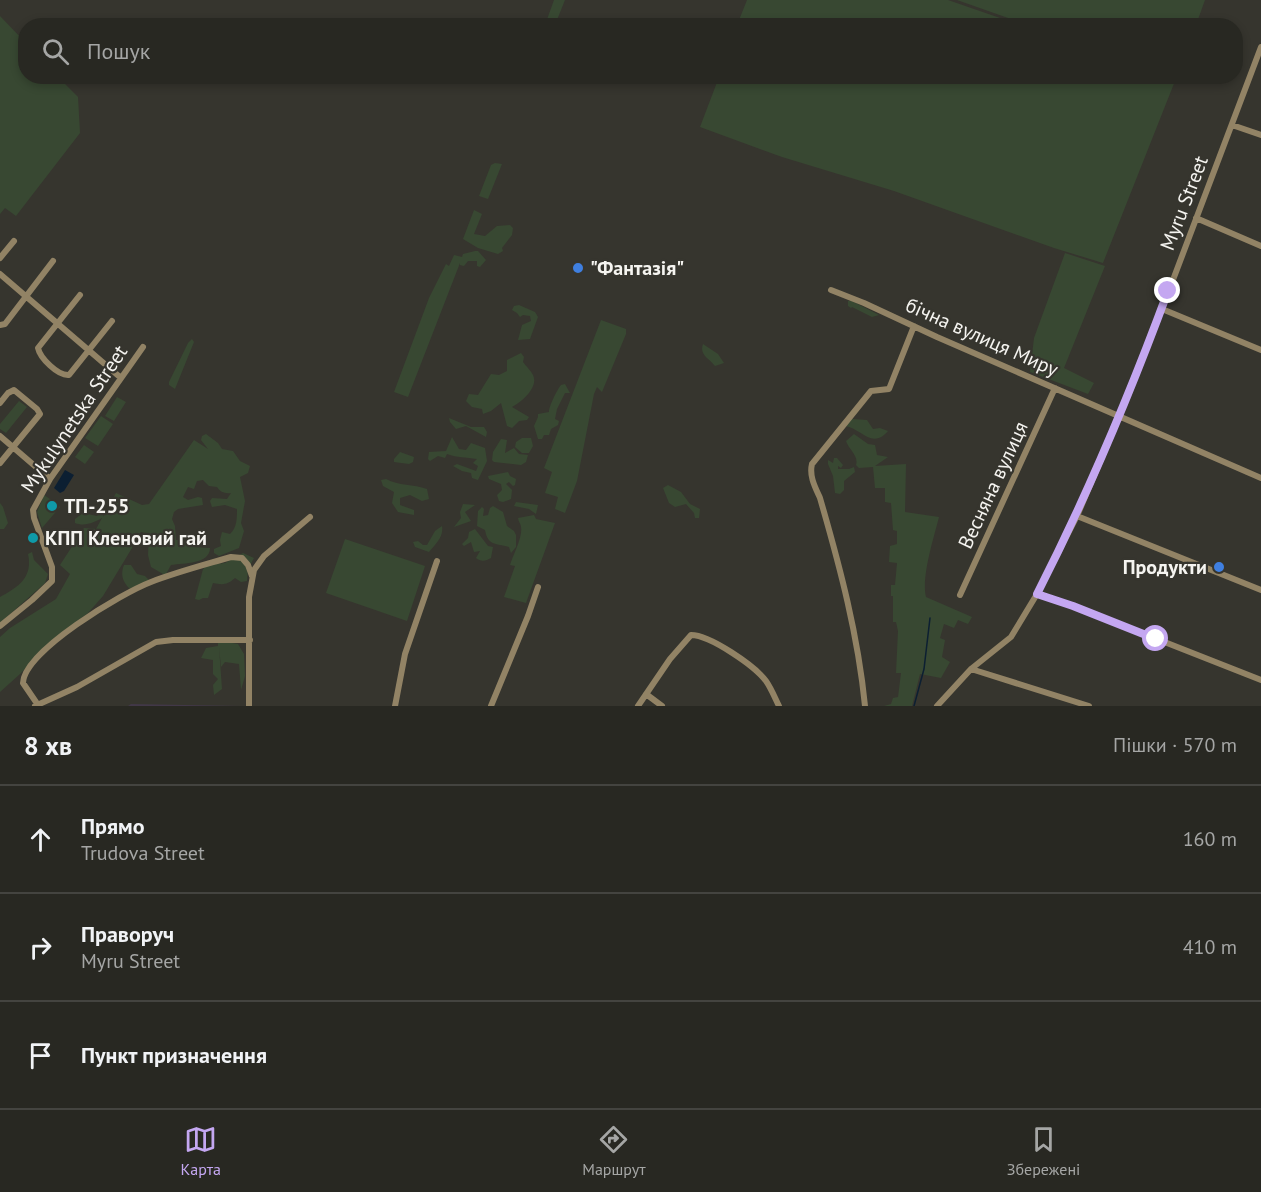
<!DOCTYPE html>
<html lang="uk">
<meta charset="utf-8">
<style>
:root{--surface:#282822;--page:#34342f;--text:#f1f3f6;--muted:#a5a6a5;--line:#444440;--accent:#c4a7f1}
body{margin:0;font-family:"PT Sans",sans-serif;background:var(--page);color:var(--text)}
.stop{position:absolute;width:18px;height:18px;margin:-14px;border:4px solid #c4a7f1;border-radius:50%;background:#fff}
.stop.end{background:#c4a7f1;border-color:#fff;box-shadow:0 2px 6px #0008}
.list{margin:0;padding:0;list-style:none}
h2{display:flex;justify-content:space-between;align-items:center;height:78px;margin:0;padding:0 24px;font-size:26px}
h2 small{font-size:20px;font-weight:400;color:var(--muted)}
.list li{display:grid;grid-template-columns:39px 1fr auto;gap:18px;align-items:center;box-sizing:border-box;height:108px;padding:0 24px;border-top:2px solid var(--line)}
.list b{display:block;font-size:22px;white-space:nowrap}
.list p{margin:0;font-size:20px;white-space:nowrap;color:var(--muted)}
.list em{font-size:20px;font-style:normal;color:var(--muted)}
.icon{flex:none;width:33px;height:33px;fill:none;stroke:currentColor;stroke-width:2;stroke-linecap:round;stroke-linejoin:round}
.map{position:relative;flex:none;width:1261px;height:706px;overflow:hidden}
.search{position:absolute;background:var(--surface);box-shadow:0 3px 9px #0003;left:18px;right:18px;top:18px;height:66px;display:flex;align-items:center;gap:15px;box-sizing:border-box;padding:0 21px;border-radius:24px;color:var(--muted);font-size:22px}
.sheet{height:402px;background:var(--surface)}
nav{display:flex;justify-content:space-around;align-items:center;box-sizing:border-box;height:84px;border-top:2px solid var(--line);background:var(--surface);font-size:16px;color:var(--muted)}
nav a{display:grid;justify-items:center;gap:3px}
nav .on{color:var(--accent)}
.map>svg:first-child{display:block}
.education{fill:#423848}
.green{fill:#384832}
.water{fill:#0c1f32}
.lines{fill:none;stroke-linecap:round;stroke-linejoin:round}
.stream{stroke:#0c1f32;stroke-width:1.5}
.street{stroke:#928365;stroke-width:6}
.route{stroke:#c4a7f1;stroke-width:8}
.shop-dot{fill:#3f7fe0;stroke:#36352e;stroke-width:2}
.culture-dot{fill:#0f9aa8;stroke:#36352e;stroke-width:2}
.labels{text-anchor:middle;dominant-baseline:central;stroke-width:4.5;stroke-linejoin:round;paint-order:stroke}
.street-label{font-size:20px;fill:#f5f4f0;stroke:#36352e}
.poi-label{font-size:20px;font-weight:bold;fill:#f5f4f0;stroke:#36352e;text-anchor:start}
</style>
<div class="map">
<svg width="1261" height="706" viewBox="0 0 1261 706">
<rect width="100%" height="100%" fill="#36352e"/>
<path class="education" d="M131,704L240,706H128Z"/>
<path class="green" d="M554,0H565L555,25H545Z
M747,0H948L1020,25H737Z
M957,0H1205L1196,25H1028Z
M0,16L25,42L26,76L58,77L78,97L80,133L16,216L5,208L0,214Z
M1163,76L1175,81L1103,263L1054,248L894,191L782,157L700,127L719,77Z
M495,163L502,164L488,199L479,196L491,165Z
M474,210L482,214L474,234L485,236L497,226L510,225L513,228L512,235L502,248L503,251L498,254L478,248L463,239Z
M475,251H478L486,260L480,267L477,266V261H468L464,266L460,265V263L408,397L394,392L429,298L446,264L449,266L454,255L462,257L463,254Z
M1065,253L1105,266L1064,368L1094,383L1088,394L1030,372L1034,338Z
M848,301H852L879,315L872,317L852,307L851,308L848,306Z
M519,305L535,312L538,317L530,339L518,340L522,325L531,321L530,316L523,315L520,317L517,313L512,310L514,306Z
M601,320L626,329V334L602,392L597,387L594,394L577,481L565,513L555,509L558,497L545,493L552,472L544,468Z
M192,339L194,342L175,389L169,385V382L188,343Z
M703,344L718,354L724,363L715,366C709,358 699,355 703,344Z
M521,353L524,357L523,362C526,366 531,371 533,375C539,387 522,402 512,407L529,417L527,420L519,421L512,428L507,426L501,403L491,411L483,414L482,409L472,407L466,401L469,394L478,395L491,374L499,375L507,371V360Z
M565,384L570,393H565L557,409L555,419L559,421L558,425L551,429L549,435H544L542,439H538L534,426L538,417V414L549,412C549,406 557,390 561,385Z
M117,397L126,402L114,421L105,416Z
M19,401L27,407L6,433L0,429V424Z
M101,416L113,424L98,446L85,438Z
M449,418L471,427H484L487,432L486,437L466,426L456,429L450,422Z
M853,419L867,420L873,429L880,428L888,431C872,450 861,428 845,426L842,421Z
M206,434L218,443L222,449L233,451L240,461L250,466L248,473L240,477L245,501L241,523L244,531L239,548L219,556L214,553V549L221,546L220,540L222,532L230,534C237,528 237,518 237,509L225,505L212,507L210,501L212,498L227,499L231,493C225,494 220,492 217,487L209,486L203,480L197,481L194,489L188,487L183,497L188,500L198,497L202,498L203,505L178,509L174,512L172,519L175,526L176,540H179L184,534H191L196,547L210,548C210,564 184,563 171,565L166,574H163L151,567L148,555L149,534L141,532L134,539L132,548L103,596L88,613L54,639L20,674L0,692V637L10,628L56,599L70,574L60,565L84,528L96,529L102,518C95,522 85,527 75,523V519L83,513L97,516L105,507L103,517L116,493L142,505L149,504L194,440L208,449L201,440L202,436Z
M854,434L868,444L875,445L877,455L888,457L875,466L906,464L905,512L939,517C934,537 921,578 926,597L972,617L968,624L958,620L954,628L944,624L940,638L945,640L942,657L950,662L941,678L920,674L912,706H884L891,704L893,698L898,697L901,673H896L898,631L896,622H893V596H891V585H895L897,563L889,562L890,546L897,544V531L893,530L891,503L885,502V488H875L873,467L859,468L856,465C859,456 849,450 846,441Z
M452,437L459,449L466,450L471,443L485,448L487,461L478,480L472,478L471,473L462,471L453,466L457,464L476,471L478,466L473,463L477,459C465,457 458,458 447,454L445,458L438,456L430,461L428,459L429,452L446,451Z
M522,438H531L533,446L529,453H522L515,447L516,442Z
M501,439L507,440L505,453L514,448L519,454L528,455L526,462L521,465L494,462L492,460L493,452Z
M84,445L94,452L85,464L75,457Z
M400,452L414,457L413,462L409,464L394,462V459Z
M834,458H837L843,465L841,468L838,466V469H849L854,467L855,472L844,481V490L840,494L835,493L833,476L828,464V460L833,463Z
M508,472L510,476L516,479L515,485L513,486L509,482L506,484L512,490L511,499L503,502L499,501L497,495L502,490L501,484L489,479L488,476Z
M386,479C399,486 413,484 427,489L429,499L422,501L410,495L400,498V505L414,510V515L398,512L392,503L394,492L383,486L381,480Z
M668,485L681,492L690,504L700,509L699,518H695L694,513L686,504L675,507L669,503L663,488Z
M44,495L53,501L47,507L51,510L57,504L60,507L42,528L37,512Z
M516,502L538,505L536,514L529,509L514,506Z
M0,503L3,507L8,523L4,529H0Z
M463,504L475,505L465,512L471,521L454,527L461,518L460,512Z
M493,506L503,512L507,526L514,531L516,535V547L511,553L509,547C495,543 488,546 485,530L477,526L478,511L482,507L484,509L483,516L488,515L490,508Z
M534,515L536,519L555,523L526,603L504,597L515,566L510,565C513,555 523,537 521,527C521,524 518,521 518,518Z
M442,526C444,537 435,545 429,552L415,547L413,542L418,541L423,545H427L435,531Z
M475,529L488,546L493,547L491,558C486,561 481,562 476,558L480,551L474,552L471,542L464,546L462,544L468,538L469,532Z
M345,539L425,566L407,621L326,593Z
M32,552L34,560L48,574L45,583L0,623V597C19,587 33,577 28,554Z
M243,553L254,558L248,569L247,581L241,582L235,578C227,585 223,585 213,583L208,598H203L199,600L195,599L203,569L208,565L225,563Z
M124,565H131L137,574L145,576L150,581L130,589C123,582 120,575 124,565Z
M221,641L238,644L244,654L245,676L241,690L239,664L225,662L221,667L219,647L222,689L214,695L213,685L218,679L213,674V660L201,658L206,648L218,646V643Z"/>
<path class="water" d="M65,470L74,475L64,491L60,493L54,488Z"/>
<g class="lines">
<path class="stream" d="M914,706L924,669L930,618"/>
<path class="street" d="M1232,125L1261,135
M1196,218L1261,246
M0,258L14,241
M0,274L121,378
M831,290L864,303L937,337L1261,478
M80,295L38,348C40,358 58,376 69,375L112,321
M1162,309L1261,350
M0,325L5,324L53,261
M0,403L8,393L14,390L37,409L40,414L0,463
M0,436L50,479
M1077,516L1261,590
M1037,594L1073,606L1261,680
M960,595L1055,388
M0,626L32,600L52,581V567L34,518L33,510L50,479L143,347
M971,669L1089,706
M646,694L662,706
M38,705L23,683C24,651 122,593 151,582C177,572 204,565 231,557L242,558L248,565L252,576
M35,706L77,687L156,642L173,640H250
M249,706V597L254,570L264,556L310,517
M395,706L405,654L437,561
M491,706L528,616L538,587
M638,706L670,659L691,635C710,635 755,666 766,681C771,688 775,698 779,706
M865,706C858,635 840,567 820,498C815,487 809,476 812,464L871,391L889,389L914,326
M937,706L971,669L1011,637L1037,594L1077,516L1110,438L1162,309L1261,47"/>
</g>
<g class="lines">
<path class="route" d="M1156,639L1073,606L1037,594C1087,496 1130,394 1168,291"/>
</g>
<g class="shop-dot">
<circle cx="578" cy="268" r="6"/>
<circle cx="1219" cy="567" r="6"/>
</g>
<g class="culture-dot">
<circle cx="52" cy="506" r="6"/>
<circle cx="33" cy="538" r="6"/>
</g>
<g class="labels">
<g class="street-label">
<text transform="translate(1184 203) rotate(-69)">Myru Street</text>
<text transform="translate(982 337) rotate(24)">бічна вулиця Миру</text>
<text transform="translate(74 419) rotate(-56)">Mykulynetska Street</text>
<text transform="translate(993 485) rotate(-65)">Весняна вулиця</text>
</g>
<g class="poi-label">
<text x="590" y="268">"Фантазія"</text>
<text x="64" y="506">ТП-255</text>
<text x="45" y="538">КПП Кленовий гай</text>
<text x="1207" y="567" text-anchor="end">Продукти</text>
</g>
</g>
</svg>
<div class="stop" style="left:1156px;top:639px"></div>
<div class="stop end" style="left:1168px;top:291px"></div>
<div class="search"><svg class="icon" aria-label="search" viewBox="0 0 24 24"><circle cx="10" cy="10" r="6"/><path d="M15 15l6 6"/></svg>Пошук</div>
</div>
<section class="sheet">
<h2>8 хв<small>Пішки · 570 m</small></h2>
<ul class="list">
<li><svg class="icon" aria-label="ahead" viewBox="0 0 24 24"><path d="M12 20V5M6 11l6-6 6 6"/></svg><div><b>Прямо</b><p>Trudova Street</p></div><em>160 m</em></li>
<li><svg class="icon" aria-label="right" viewBox="0 0 24 24"><path d="M7 20v-9h11M14 6l5 5-5 5"/></svg><div><b>Праворуч</b><p>Myru Street</p></div><em>410 m</em></li>
<li><svg class="icon" aria-label="arrive" viewBox="0 0 24 24"><path d="M6 21V4h12l-3 4 3 4H6"/></svg><div><b>Пункт призначення</b></div></li>
</ul>
</section>
<nav>
<a class="on"><svg class="icon" aria-label="map" viewBox="0 0 24 24"><path d="M3 6l6-2 6 2 6-2v14l-6 2-6-2-6 2zM9 4v14M15 6v14"/></svg>Карта</a>
<a><svg class="icon" aria-label="directions" viewBox="0 0 24 24"><path d="M12 3l9 9-9 9-9-9zM9 14v-3h6M13 9l2 2-2 2"/></svg>Маршрут</a>
<a><svg class="icon" aria-label="saved" viewBox="0 0 24 24"><path d="M7 4h10v16l-5-4-5 4z"/></svg>Збережені</a>
</nav>
